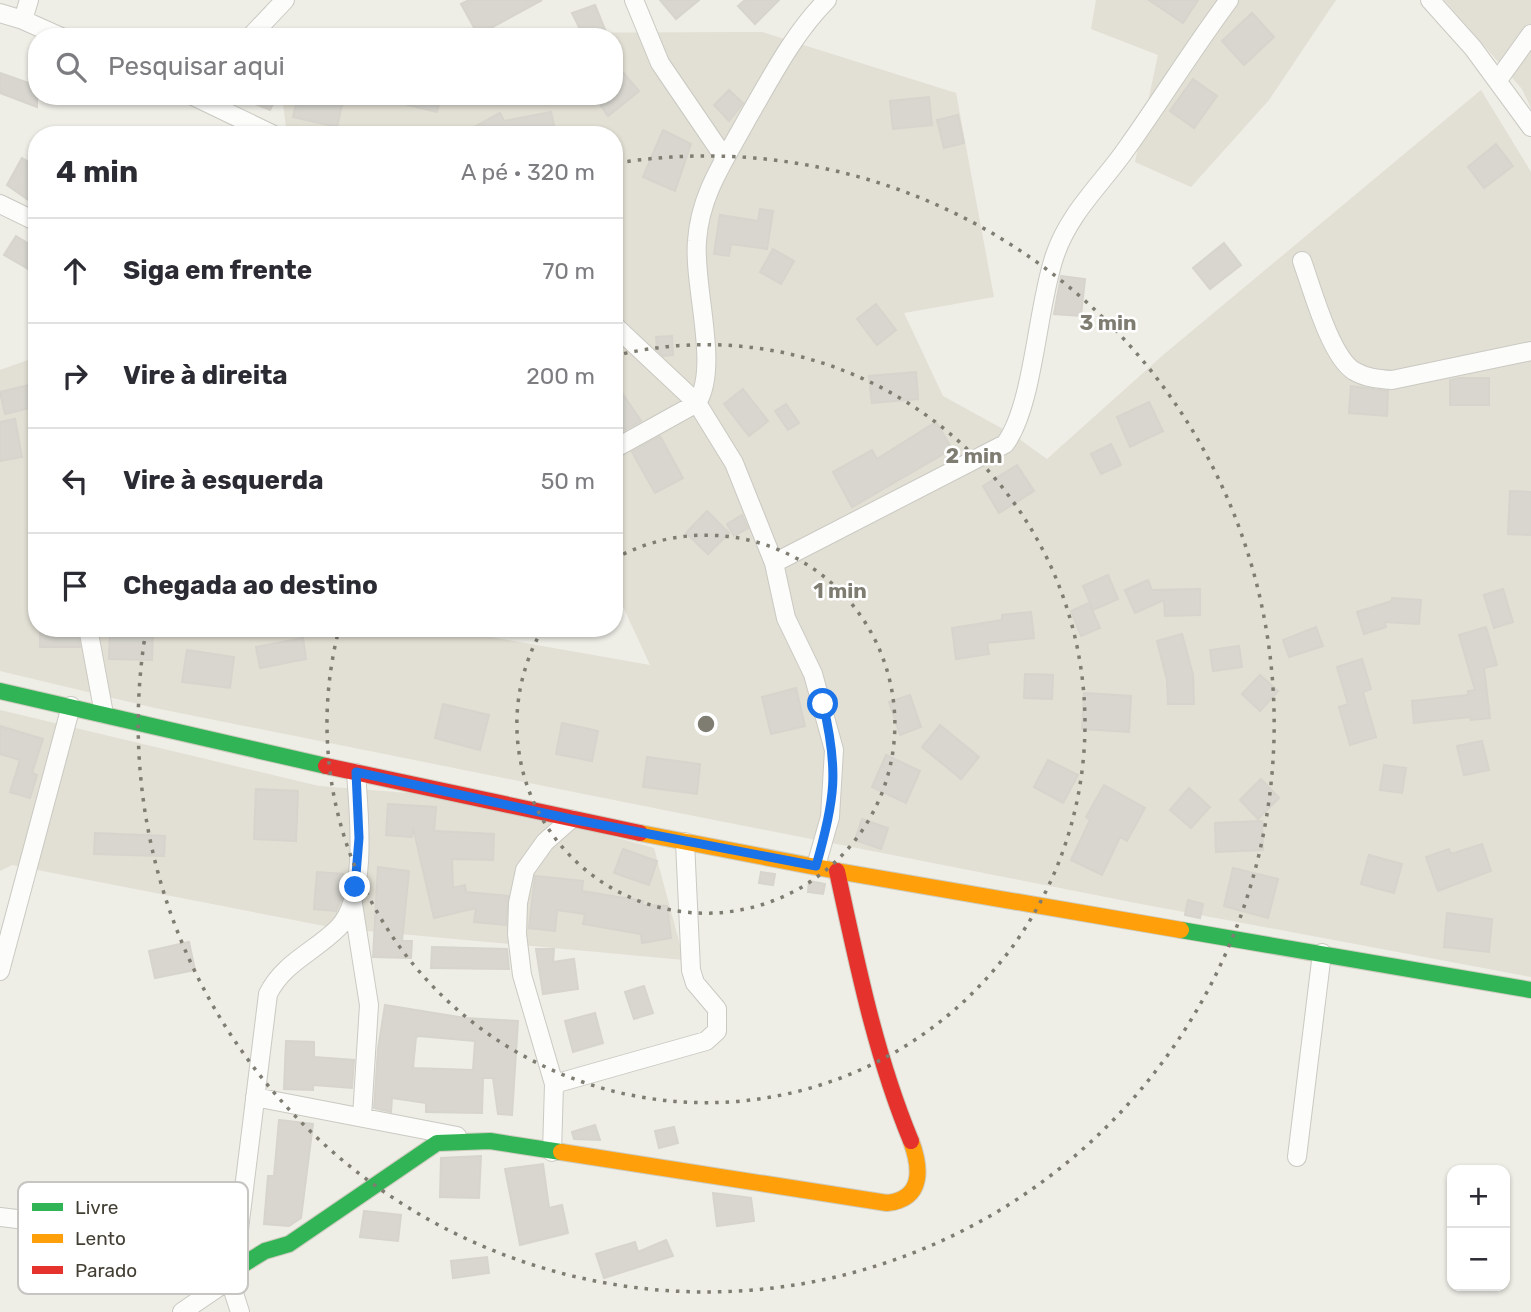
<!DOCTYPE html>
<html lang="pt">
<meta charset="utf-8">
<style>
:root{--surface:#fff;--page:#f2f2f3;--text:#2b2b33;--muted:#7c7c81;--line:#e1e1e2}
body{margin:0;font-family:Rubik,sans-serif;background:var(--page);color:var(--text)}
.controls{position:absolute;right:21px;bottom:21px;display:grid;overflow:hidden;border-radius:14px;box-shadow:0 2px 5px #0004}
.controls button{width:63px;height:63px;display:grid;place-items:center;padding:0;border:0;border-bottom:2px solid var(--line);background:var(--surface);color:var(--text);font:35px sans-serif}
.stop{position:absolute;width:21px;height:21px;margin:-16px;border:5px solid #1a73e8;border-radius:50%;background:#fff}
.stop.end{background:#1a73e8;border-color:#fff;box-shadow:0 2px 7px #0008}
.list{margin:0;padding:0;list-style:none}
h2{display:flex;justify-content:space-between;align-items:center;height:91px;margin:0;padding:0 28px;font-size:30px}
h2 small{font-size:23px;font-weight:400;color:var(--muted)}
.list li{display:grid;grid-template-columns:46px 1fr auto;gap:21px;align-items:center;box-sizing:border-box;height:105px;padding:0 28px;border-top:2px solid var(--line)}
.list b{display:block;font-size:26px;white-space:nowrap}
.list em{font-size:23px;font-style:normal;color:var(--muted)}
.icon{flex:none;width:38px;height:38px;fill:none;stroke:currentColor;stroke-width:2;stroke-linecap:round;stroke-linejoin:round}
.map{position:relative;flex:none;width:1531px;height:1312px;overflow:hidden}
.search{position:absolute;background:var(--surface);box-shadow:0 2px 5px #0004;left:28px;top:28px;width:595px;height:77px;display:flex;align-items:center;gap:18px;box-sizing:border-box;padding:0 24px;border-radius:28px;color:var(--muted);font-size:26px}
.panel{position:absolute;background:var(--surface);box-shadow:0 2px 5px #0004;left:28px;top:126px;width:595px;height:511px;border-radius:28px}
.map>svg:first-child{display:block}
.residential{fill:#e2dfd4}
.building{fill:#d8d6cf;stroke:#d6d4cc;stroke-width:2;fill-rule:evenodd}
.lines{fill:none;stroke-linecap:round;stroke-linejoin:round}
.street-casing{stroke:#cac9c2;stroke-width:20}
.fast-casing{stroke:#cdcbbe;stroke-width:18}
.slow-casing{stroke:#cdcbbe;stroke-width:18}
.jam-casing{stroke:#cdcbbe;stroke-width:18}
.street{stroke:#fcfcfb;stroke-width:18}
.fast{stroke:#30b455;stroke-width:16}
.slow{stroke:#ff9f0a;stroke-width:16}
.jam{stroke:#e5322d;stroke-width:16}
.route{stroke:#1a73e8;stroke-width:9}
.ring{fill:none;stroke:#7f7c72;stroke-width:3.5;stroke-dasharray:3.5 7}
.key{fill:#fff;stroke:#c7c5c2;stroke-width:2}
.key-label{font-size:19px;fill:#433f34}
.centre{fill:#7f7c72;stroke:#fff;stroke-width:3.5}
.ring-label{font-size:21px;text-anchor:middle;font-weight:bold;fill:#7f7c72;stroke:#fff;stroke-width:5;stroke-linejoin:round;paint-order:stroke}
</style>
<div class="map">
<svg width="1531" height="1312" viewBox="0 0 1531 1312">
<rect width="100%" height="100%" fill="#eeede6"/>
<path class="residential" d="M1096,0H1336L1269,100L1191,187L1135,162L1158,55L1091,29Z
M1444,0H1531V108L1522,89Z
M762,32L956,93L994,297L904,313L943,396L1012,434L1047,459L1162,356L1481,90L1531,172V977L1136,903L664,810L155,708L0,671V370L28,360L37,371V628H440L650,665L614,587V135H287L282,96H614V37H466L487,33Z
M0,710L319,786L472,798L654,848L684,960L335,928L12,865L0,871Z"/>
<path class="building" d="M469,0H542L478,35L461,4Z
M660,0H699L676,19Z
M745,0H779L755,24L738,6Z
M1149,0H1198L1183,23Z
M595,5L608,37H584L572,13Z
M1252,13L1274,37L1244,65L1222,41Z
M614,62L639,91L608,116L594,96H614Z
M0,73L37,86V107L0,93Z
M1193,79L1217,96L1194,128L1170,111Z
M729,90L743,103L729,121L714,105Z
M236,96H277L270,110Z
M298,96H344L337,127L293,117Z
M393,96H441L437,112L392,101Z
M929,97L932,125L893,129L890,101Z
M551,112L556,135H460L500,113L504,121Z
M958,115L964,143L944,148L937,120Z
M663,130L691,144L675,191L643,177Z
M1496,144L1513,166L1484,188L1468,167Z
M22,158L37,167V206L7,185Z
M760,209L773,211L767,249L731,244L729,256L714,254L720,215L758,221Z
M16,236L37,249V274L4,255Z
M1224,243L1241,265L1210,289L1193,268Z
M773,249L794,261L781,284L760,272Z
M1061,276L1085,279L1081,316L1054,314Z
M876,304L896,330L877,345L857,319Z
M672,336L673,355L663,356L657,349L656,337Z
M916,372L918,399L872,403L869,376Z
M1459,378H1489V405H1450V380Z
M614,381L641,421L621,432L614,420Z
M37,383V406L5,414L0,392Z
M1351,386L1388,391L1387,416L1349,413Z
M743,389L768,421L749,436L724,404Z
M1149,402L1163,431L1130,447L1117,417Z
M786,404L799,423L788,430L775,411Z
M15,419L22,457L0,461V422Z
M936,422L952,449L852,507L833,472L872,450L877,459Z
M660,436L683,478L655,493L632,452Z
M1111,444L1121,465L1101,474L1091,454Z
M1017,465L1034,491L999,513L983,486Z
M1510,491L1531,492V535L1508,534Z
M707,511L729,533L708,554L686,533Z
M742,515L748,528L734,536L727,524Z
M1108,575L1118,599L1093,610L1083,586Z
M1148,580L1152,590L1200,589V615L1165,616L1164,600L1135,613L1125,590Z
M1503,589L1513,622L1494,628L1484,595Z
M1392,598L1421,600L1419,624L1384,622L1386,627L1364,634L1357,612L1392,601Z
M1089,603L1100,628L1081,636L1071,611Z
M1031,612L1034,638L987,643L989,654L956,659L952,628L1002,620V615Z
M1316,627L1323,646L1289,657L1283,640Z
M1486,627L1497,665L1484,668L1490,718L1471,720L1470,717L1414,723L1412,701L1468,695V691L1475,690L1459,635Z
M40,628H77L80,647H40Z
M110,628L153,630L152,660L109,659Z
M1182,634L1193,675L1194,704H1168L1167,680L1157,641Z
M303,638L306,659L260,668L256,647Z
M1239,646L1242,667L1213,671L1210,650Z
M187,650L234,657L230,688L182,682Z
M1362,659L1371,689L1363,692L1376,737L1350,745L1339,707L1348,704L1337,667Z
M1025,674L1053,675L1052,699L1024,698Z
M1260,675L1278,691L1260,711L1242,694Z
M796,688L805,726L771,734L762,697Z
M1084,693L1131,696L1129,732L1082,729Z
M910,695L921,727L900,735L889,702Z
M443,704L489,715L480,750L435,738Z
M562,723L598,731L592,761L556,754Z
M940,725L979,757L961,779L922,747Z
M0,726L43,739L32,773L37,775L30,798L10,792L20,760L0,754Z
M1482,741L1489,770L1464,775L1457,746Z
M886,755L920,771L906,803L872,787Z
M647,757L700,764L697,794L643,787Z
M1048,760L1078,775L1063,803L1034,787Z
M1384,765L1406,768L1402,793L1380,790Z
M1261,779L1279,798L1258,819L1240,800Z
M1104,785L1145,808L1127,841L1120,837L1102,875L1071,860L1090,820L1086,817Z
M1189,788L1210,807L1191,828L1170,810Z
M256,789L298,791L296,841L254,839Z
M388,804L436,807L434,831L494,834L493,860L452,859L453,888L465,885L466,892L508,896L506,925L474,922L476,908L434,918L413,827L412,837L386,835Z
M862,819L888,828L881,849L855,840Z
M1262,821L1263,850L1216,852L1215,823Z
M95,833L165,836L164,856L94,854Z
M1482,844L1491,871L1438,891L1426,857L1449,849L1451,854Z
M623,849L657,861L649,885L614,873Z
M1369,855L1402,864L1394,893L1361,884Z
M378,867L409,871L402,941H412L411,958L373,957Z
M1233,868L1278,879L1268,918L1224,906Z
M317,872L343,874L341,899L336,911L314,909Z
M761,872L775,874L773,885L759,883Z
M535,876L583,881L582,891L643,901L642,905L667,906L671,938L642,943L641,934L583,924L585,914L557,910L555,931L529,928Z
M809,881L825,884L823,894L808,892Z
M1188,900L1203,904L1200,918L1185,915Z
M1447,913L1492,919L1489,952L1444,947Z
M189,942L195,970L155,978L149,951Z
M432,947L507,949L509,969L431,968Z
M536,949H554L553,962L574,959L578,989L543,994Z
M644,986L653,1013L634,1019L625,992Z
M385,1005L465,1018L518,1021L512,1115L498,1114L493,1078H483L482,1113L426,1112V1103L392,1098L391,1112L374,1108L378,1049ZM419,1036L475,1041L473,1070L413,1068L416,1037Z
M595,1013L603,1043L573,1052L565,1021Z
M286,1041L314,1042V1057L354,1060L352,1088L313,1085V1090L284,1089Z
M279,1120L313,1124L301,1218L289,1226L264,1224L268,1176H274Z
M595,1125L600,1140L574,1139L572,1132Z
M674,1127L678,1143L659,1148L655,1131Z
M481,1156L479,1198L440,1197L441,1158Z
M543,1164L549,1208L562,1205L568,1233L520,1245L505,1169Z
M713,1193L751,1198L754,1221L717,1226Z
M364,1211L401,1215L398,1241L360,1237Z
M666,1240L673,1256L604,1278L596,1254L635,1242L638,1252Z
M487,1257L489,1273L453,1278L451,1261Z"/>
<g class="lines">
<g class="street-casing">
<path id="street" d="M634,0L660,63L724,157
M1430,0L1473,48L1531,127
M0,13L23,20L29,0
M23,20L61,37
M250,37L285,0
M1498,80L1531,34
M193,96L274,135
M0,204L37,222
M1302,261C1312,288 1330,356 1354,371C1366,378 1378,379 1392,380L1531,351
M614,325L697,403L734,463L774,563L786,618L813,674L834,750L830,817L816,866
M614,449L697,403C720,367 693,286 697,241C700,194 725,160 747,119C771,78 793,34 827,0
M774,563L1005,444C1034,406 1037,305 1055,255C1070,211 1104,182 1129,145C1163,97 1194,47 1229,0
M88,628L104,714
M353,904L369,1005L362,1117
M0,971L71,706
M554,1084L706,1041L717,1031V1009L695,983L691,970L685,842
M255,1097L457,1136
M552,1152L554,1084L522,975L517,934L518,903L525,870L545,842L571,819
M1297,1157L1322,953
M0,1217L99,1229L236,1238
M229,1278L240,1312
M182,1312L220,1286L234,1270L268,994C283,963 314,952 338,928C368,898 359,813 356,773"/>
</g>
<g class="fast-casing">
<path id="fast" d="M0,691L326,766
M1181,930L1531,990
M234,1270L265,1251L289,1244L437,1143L490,1141L561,1152"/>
</g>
<g class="slow-casing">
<path id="slow" d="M640,833L837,871L1181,930
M561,1152L887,1203C924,1199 921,1168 911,1141"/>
</g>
<g class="jam-casing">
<path id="jam" d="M326,766L640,833
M837,871C857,963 875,1054 911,1141"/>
</g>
<use href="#street" class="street"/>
<use href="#fast" class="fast"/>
<use href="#slow" class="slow"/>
<use href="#jam" class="jam"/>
</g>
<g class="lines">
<path class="route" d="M355,887L359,838L356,772L571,819L816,866C835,800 839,771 823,704"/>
</g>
<g class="ring">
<path d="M614 559A189 189 0 1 1 542 630"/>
<path d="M614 356A379 379 0 1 1 339 629"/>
<path d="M617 163A568 568 0 1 1 146 630"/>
</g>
<rect x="18" y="1182" width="230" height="112" rx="10" class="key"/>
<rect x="32" y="1203" width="31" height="8" fill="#30b455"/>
<rect x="32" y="1234" width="31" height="9" fill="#ff9f0a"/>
<rect x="32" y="1266" width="31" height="8" fill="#e5322d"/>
<g class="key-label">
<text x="75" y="1214">Livre</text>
<text x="75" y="1245">Lento</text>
<text x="75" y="1277">Parado</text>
</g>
<circle cx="706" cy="724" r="10" class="centre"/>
<g class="ring-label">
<text x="1108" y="330">3 min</text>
<text x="974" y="463">2 min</text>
<text x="840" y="598">1 min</text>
</g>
</svg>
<div class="controls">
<button>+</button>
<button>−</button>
</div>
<div class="stop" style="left:823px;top:704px"></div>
<div class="stop end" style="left:355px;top:887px"></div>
<div class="search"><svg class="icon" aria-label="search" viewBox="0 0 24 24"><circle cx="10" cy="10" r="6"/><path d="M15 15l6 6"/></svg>Pesquisar aqui</div>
<section class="panel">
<h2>4 min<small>A pé · 320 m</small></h2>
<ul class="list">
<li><svg class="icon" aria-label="ahead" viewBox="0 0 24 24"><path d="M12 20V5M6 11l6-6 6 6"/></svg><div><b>Siga em frente</b></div><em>70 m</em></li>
<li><svg class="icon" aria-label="right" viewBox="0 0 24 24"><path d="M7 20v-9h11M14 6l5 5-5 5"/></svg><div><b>Vire à direita</b></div><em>200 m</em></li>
<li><svg class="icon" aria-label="left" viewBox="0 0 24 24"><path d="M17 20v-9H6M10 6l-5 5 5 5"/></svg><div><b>Vire à esquerda</b></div><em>50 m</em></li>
<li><svg class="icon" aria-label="arrive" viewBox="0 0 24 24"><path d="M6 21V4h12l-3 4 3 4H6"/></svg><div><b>Chegada ao destino</b></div></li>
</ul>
</section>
</div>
